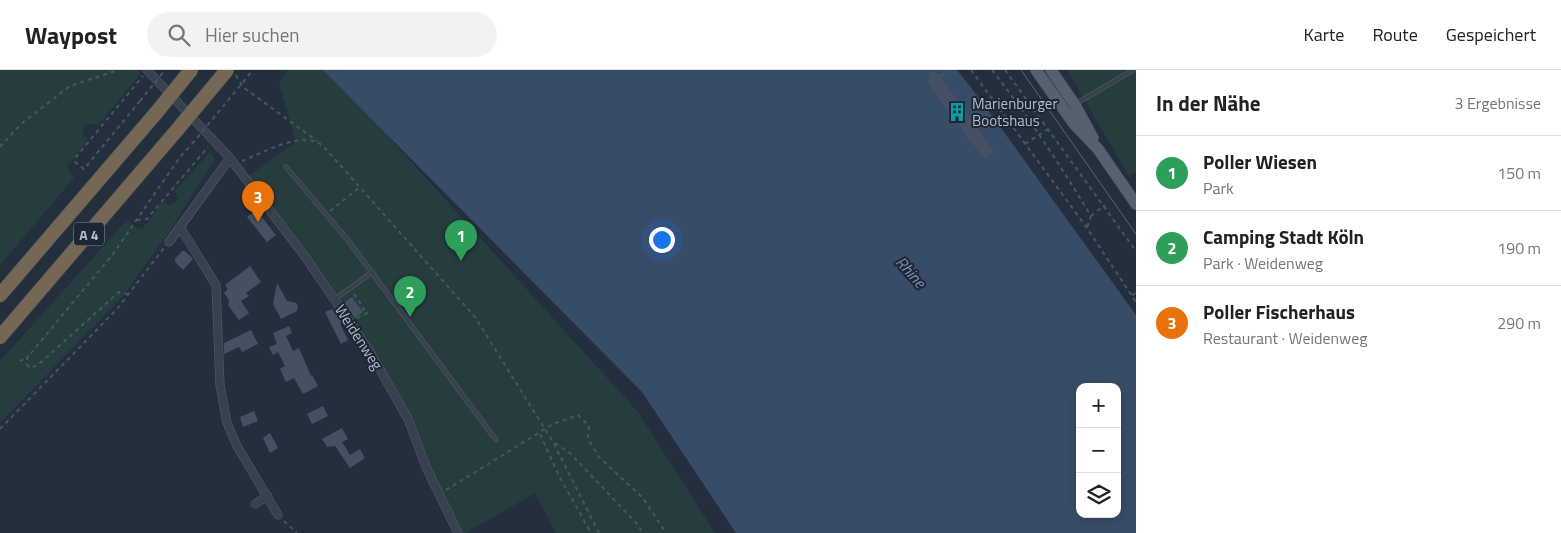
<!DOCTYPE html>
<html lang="de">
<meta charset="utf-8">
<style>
:root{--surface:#fff;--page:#f2f2f2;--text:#222;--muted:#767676;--line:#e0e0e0;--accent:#516482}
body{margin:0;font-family:"Titillium Web",sans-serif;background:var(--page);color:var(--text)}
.controls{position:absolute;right:15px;bottom:15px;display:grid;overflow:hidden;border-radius:10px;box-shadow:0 2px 8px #0003}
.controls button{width:45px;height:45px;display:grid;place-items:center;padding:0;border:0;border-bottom:1px solid var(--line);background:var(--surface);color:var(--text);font:25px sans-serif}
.you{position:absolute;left:661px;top:169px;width:18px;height:18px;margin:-12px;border:4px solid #fff;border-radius:50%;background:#1a73e8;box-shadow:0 0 0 8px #1a73e833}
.badge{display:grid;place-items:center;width:32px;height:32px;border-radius:50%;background:var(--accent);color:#fff;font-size:16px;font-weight:700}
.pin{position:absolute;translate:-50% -41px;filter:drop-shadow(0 1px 2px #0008)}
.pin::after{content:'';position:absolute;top:26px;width:18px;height:15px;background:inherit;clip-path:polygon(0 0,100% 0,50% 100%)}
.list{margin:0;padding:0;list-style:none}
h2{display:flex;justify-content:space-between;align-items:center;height:65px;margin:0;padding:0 20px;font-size:21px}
h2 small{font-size:16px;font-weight:400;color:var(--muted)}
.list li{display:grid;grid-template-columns:32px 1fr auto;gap:15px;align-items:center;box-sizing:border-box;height:75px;padding:0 20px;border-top:1px solid var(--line)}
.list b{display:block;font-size:19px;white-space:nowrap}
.list p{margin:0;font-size:16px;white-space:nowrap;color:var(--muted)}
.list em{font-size:16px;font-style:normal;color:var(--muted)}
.icon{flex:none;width:28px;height:28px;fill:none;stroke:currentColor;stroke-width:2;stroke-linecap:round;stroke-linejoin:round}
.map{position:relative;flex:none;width:1136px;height:463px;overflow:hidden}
header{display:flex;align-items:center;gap:30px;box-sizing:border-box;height:70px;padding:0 25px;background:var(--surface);border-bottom:1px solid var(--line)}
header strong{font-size:24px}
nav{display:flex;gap:28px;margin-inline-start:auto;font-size:18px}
.search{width:350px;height:45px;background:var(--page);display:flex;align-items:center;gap:12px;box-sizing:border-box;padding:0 18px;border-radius:28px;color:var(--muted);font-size:19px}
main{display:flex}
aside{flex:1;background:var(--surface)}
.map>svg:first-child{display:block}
.green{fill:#263c3f}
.water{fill:#394c67;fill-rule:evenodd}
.building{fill:#455162}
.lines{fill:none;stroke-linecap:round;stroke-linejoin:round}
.lane-casing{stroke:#565f6c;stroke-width:5}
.street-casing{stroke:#565f6c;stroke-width:9}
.primary-casing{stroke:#414a57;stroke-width:12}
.highway-casing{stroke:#434c59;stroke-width:15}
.path{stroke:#44595c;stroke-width:2;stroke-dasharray:4 4;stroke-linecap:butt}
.lane{stroke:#38414e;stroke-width:4}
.street{stroke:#38414e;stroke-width:8}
.primary{stroke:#56606e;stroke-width:11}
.highway{stroke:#746855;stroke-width:14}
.tram{stroke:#5a6575;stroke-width:1}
.highway-bridge-casing{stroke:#434c59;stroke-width:15;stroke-linecap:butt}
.path-bridge{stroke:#44595c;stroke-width:2;stroke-dasharray:4 4;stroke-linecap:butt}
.highway-bridge{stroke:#746855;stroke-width:14}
.labels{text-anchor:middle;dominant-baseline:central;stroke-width:4;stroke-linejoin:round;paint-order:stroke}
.shield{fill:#1d2633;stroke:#878f9c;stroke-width:1}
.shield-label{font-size:14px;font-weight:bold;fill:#b4bcc9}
.poi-label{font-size:15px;fill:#b4bcc9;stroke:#1d2633;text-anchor:start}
.street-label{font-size:15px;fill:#b4bcc9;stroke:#1d2633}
.water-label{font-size:16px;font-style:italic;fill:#7c92b1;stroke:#1d2633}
</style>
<header>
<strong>Waypost</strong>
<div class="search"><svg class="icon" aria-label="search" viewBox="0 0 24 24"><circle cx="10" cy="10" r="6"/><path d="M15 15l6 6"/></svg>Hier suchen</div>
<nav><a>Karte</a><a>Route</a><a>Gespeichert</a></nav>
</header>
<main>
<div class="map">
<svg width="1136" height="463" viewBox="0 0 1136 463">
<rect width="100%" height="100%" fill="#242f3e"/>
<path class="green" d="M0,0H138L141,3L98,56L92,53L84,56L82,62L88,70L67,97L74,108L0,195Z
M287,0H328L638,342L715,463H556L535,423L466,463H461L427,392L408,341L385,301L310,187L248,106L296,72L279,13Z
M1067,0H1136V102L1129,106Z
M210,82L215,89L169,162L123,226L0,353V291L127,150L138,159H142L163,132L168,135L175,133L178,128L175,121Z"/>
<path class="water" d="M323,0H957L980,29L1136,245V463H736L642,322ZM1080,317H1117V444H1080Z"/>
<path class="building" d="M930,1L939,4L994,82L984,89L928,13Z
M256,140L276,165L267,172L247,147Z
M182,181H185L193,189L183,200L175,192V189Z
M250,196L261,212L246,223L249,226L241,231L249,243L239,250L228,235L229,230L224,223L228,219L225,215Z
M277,213L287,231L296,233L298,236L297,241L281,249L273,234Z
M352,227L363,242L355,248L344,233Z
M332,239L343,252L340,254L348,270L341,274L325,242Z
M289,256L292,263L286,266L293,281L299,278L311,306L312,305L318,316L303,324L294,308L286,312L280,299L285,296L278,282L273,285L269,277L277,274L273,263Z
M251,260L258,274L242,282L239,277L224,284V273Z
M323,336L328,346L312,354L307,344Z
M254,341L258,351L243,357L240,347Z
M342,358L348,369L342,372L350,385L360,379L365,388L350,398L335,376L327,377L322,369Z
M270,363L278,378L270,383L263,368Z"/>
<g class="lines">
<g class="lane-casing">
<path id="lane" d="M1077,33L1133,0
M286,97L347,169L496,370
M334,230L372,202"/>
</g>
<g class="street-casing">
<path id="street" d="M147,0L230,88L306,188L370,282L408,349L426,397L458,463
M180,157L216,215L220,315L227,353L237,376L278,445
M169,172L230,88
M255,434L268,426"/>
</g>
<g class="primary-casing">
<path id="primary" d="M1036,0L1074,54L1098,79L1136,134
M1051,0L1075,35L1093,68"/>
</g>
<g class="highway-casing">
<path id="highway" d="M0,225L156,43
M0,267L177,60"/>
</g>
<path class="path" d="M971,0L1087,158L1136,232
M992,0C1028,46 1061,96 1091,146L1087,158
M1005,0L1136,181
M236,5L243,17L317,71
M941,6L949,0
M140,31L84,99L75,92L76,87L143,6
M1025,74L1048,59
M0,77L21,54L70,16L118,0
M242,91C263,83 305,58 324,77L475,247L553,372L599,463
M330,141L360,117
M1091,146L1105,135
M137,150L147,149L208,77
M128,224L119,222L38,295L30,298L27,295V288L113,184L180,87L192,74
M354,224L364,239L362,240
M1132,225L1136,223
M357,248L367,243L364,239
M20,291L29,286
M0,359L117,239L164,178
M540,364L559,406L591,463
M555,373L571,384L638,455L643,463
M446,420L553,354L578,345L589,356L588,369L599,387L643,428L666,463
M284,451L297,463"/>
<use href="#lane" class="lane"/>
<use href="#street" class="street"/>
<use href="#primary" class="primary"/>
<use href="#highway" class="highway"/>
<path class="tram" d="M1021,0L1136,164"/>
<g class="highway-bridge-casing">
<path id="highway-bridge" d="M156,43L191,0
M177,60L227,0"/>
</g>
<path class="path-bridge" d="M140,31L165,0
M192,74L253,0"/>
<use href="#highway-bridge" class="highway-bridge"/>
</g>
<defs>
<g id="building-bare" transform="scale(1.5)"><path d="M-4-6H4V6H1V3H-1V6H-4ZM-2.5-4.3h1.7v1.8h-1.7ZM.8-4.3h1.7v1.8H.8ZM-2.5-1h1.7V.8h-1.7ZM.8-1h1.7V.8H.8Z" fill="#0f9aa8" stroke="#1d2633" stroke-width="2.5" paint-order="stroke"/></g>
</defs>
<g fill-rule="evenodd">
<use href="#building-bare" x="957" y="42"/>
</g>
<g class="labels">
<rect class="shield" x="74" y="152.5" width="30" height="23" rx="4"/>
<g class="shield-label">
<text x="89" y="164">A 4</text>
</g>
<g class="poi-label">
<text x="972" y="33">Marienburger<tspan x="972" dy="17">Bootshaus</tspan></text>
</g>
<g class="street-label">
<text transform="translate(359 267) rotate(57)">Weidenweg</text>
</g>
<g class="water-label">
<text transform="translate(911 202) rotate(48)">Rhine</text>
</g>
</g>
</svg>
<div class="controls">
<button>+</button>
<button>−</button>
<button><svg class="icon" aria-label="layers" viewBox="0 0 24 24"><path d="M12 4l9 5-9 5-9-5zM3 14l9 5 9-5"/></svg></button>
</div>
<div class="you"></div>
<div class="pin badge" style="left:461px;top:191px;background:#2e9e5b">1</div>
<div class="pin badge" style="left:410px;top:247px;background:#2e9e5b">2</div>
<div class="pin badge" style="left:258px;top:152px;background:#e8710a">3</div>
</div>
<aside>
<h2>In der Nähe<small>3 Ergebnisse</small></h2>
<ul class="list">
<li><span class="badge" style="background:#2e9e5b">1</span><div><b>Poller Wiesen</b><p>Park</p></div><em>150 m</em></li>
<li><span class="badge" style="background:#2e9e5b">2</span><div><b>Camping Stadt Köln</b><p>Park · Weidenweg</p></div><em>190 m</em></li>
<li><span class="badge" style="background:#e8710a">3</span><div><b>Poller Fischerhaus</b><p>Restaurant · Weidenweg</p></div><em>290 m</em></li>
</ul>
</aside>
</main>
